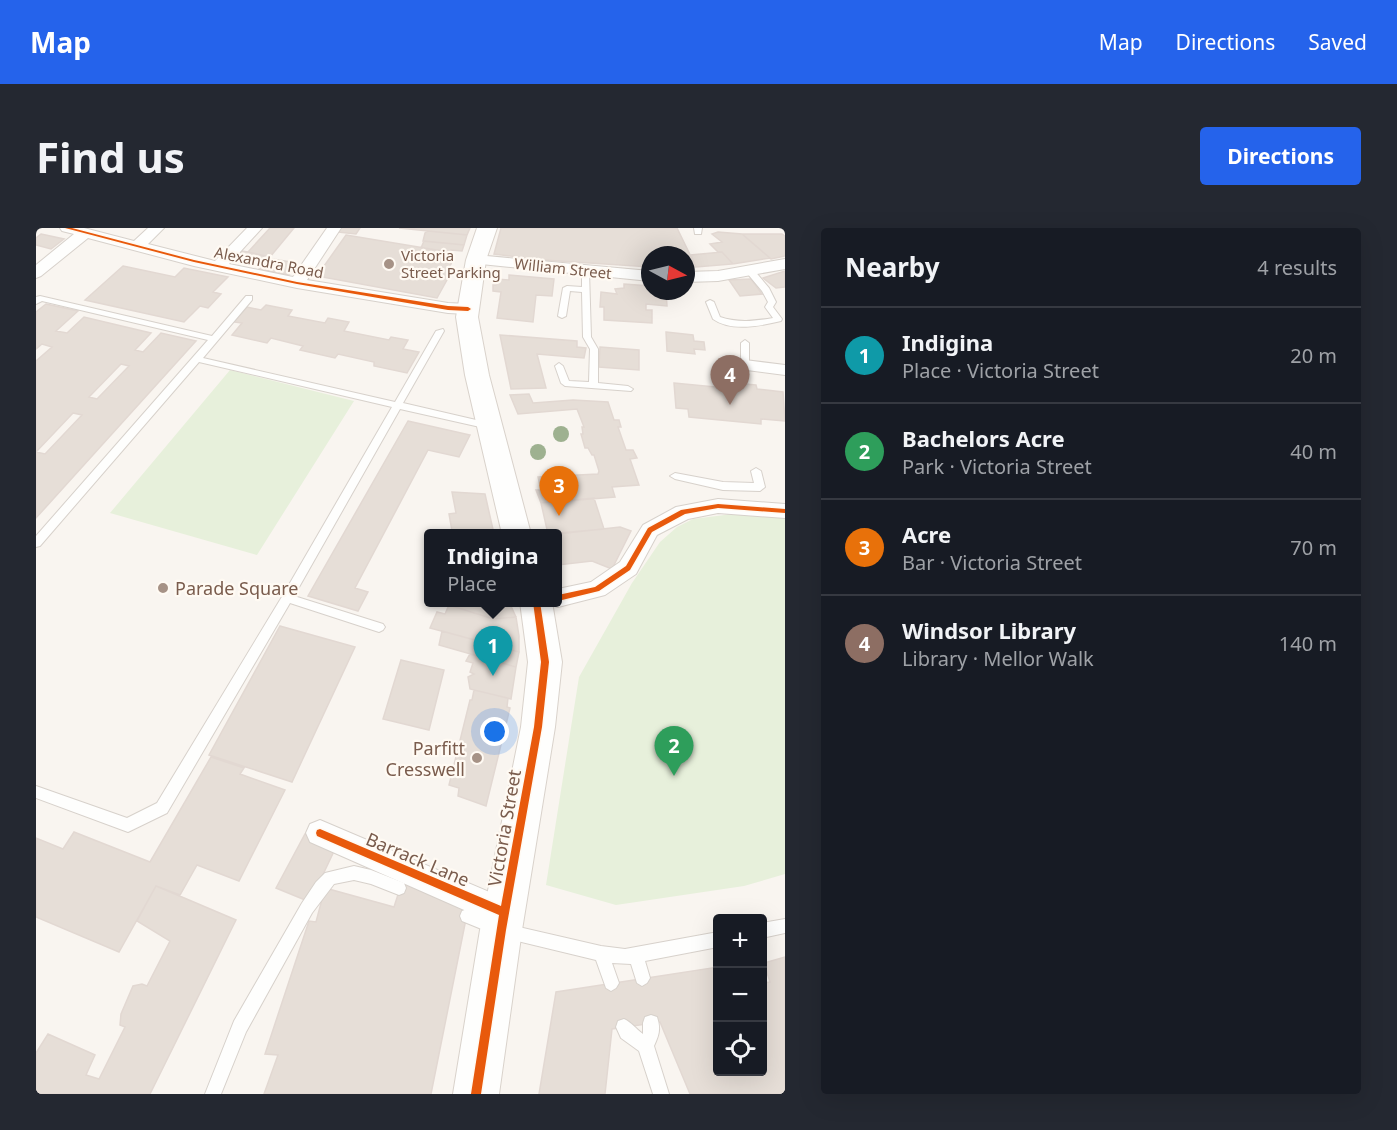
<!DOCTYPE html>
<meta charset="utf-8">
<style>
:root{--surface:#171b24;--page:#242831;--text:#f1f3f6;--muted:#9ea1a6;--line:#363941;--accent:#2563eb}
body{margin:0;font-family:"Noto Sans",sans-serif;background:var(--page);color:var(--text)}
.controls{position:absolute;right:18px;bottom:18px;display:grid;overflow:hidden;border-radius:6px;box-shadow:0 6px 24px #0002}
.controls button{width:54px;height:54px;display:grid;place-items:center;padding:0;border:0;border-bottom:2px solid var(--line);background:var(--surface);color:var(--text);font:30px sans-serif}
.compass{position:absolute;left:605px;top:18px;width:54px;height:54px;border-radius:50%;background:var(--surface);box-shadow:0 6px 24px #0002;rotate:97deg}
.you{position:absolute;left:459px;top:504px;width:21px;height:21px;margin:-15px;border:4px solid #fff;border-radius:50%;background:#1a73e8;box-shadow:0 0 0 9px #1a73e833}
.badge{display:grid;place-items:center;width:39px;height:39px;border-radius:50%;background:var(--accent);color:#fff;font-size:20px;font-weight:700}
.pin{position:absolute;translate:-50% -50px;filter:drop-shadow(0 2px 3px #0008)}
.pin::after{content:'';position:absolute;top:32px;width:21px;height:18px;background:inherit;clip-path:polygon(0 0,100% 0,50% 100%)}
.popup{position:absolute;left:388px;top:301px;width:138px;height:78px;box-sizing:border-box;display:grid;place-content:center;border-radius:6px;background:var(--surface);filter:drop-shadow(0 2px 4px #0005);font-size:20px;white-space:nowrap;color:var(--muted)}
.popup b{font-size:22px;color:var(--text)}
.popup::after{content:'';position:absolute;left:50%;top:100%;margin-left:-12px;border:12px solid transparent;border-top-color:var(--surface)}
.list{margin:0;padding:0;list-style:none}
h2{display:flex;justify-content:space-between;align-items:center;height:78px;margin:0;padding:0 24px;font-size:26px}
h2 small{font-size:20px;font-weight:400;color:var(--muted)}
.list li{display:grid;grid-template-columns:39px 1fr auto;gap:18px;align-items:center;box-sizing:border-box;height:96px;padding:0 24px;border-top:2px solid var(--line)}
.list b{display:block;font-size:22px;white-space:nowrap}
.list p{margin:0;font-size:20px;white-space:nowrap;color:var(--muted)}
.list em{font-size:20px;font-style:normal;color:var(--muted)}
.icon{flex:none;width:33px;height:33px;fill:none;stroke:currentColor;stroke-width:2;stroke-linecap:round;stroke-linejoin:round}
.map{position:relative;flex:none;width:749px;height:866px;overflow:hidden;border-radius:6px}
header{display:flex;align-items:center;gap:36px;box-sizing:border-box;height:84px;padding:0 30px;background:var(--accent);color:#fff}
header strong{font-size:28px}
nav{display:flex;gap:33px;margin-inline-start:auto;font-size:21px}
.intro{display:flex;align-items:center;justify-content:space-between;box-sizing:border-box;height:144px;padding:0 36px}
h1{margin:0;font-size:42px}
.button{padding:15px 27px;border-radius:6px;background:var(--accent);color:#fff;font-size:21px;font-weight:700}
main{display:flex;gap:36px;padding:0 36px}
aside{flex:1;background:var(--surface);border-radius:6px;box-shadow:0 6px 24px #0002}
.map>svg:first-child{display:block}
.green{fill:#e7f0db}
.building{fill:#e6ded7;stroke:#e2d8d2;stroke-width:1.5;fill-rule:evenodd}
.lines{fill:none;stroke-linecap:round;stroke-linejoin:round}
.lane-casing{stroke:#d7d1cb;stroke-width:2}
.street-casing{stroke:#d7d1cb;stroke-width:2}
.secondary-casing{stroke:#d9d2cb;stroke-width:2}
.lane{fill:#fefefd;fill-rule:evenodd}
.street{fill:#fefefd;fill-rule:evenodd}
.secondary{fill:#fefefd;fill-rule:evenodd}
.cycleway-casing{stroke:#fffaf3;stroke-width:3}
.cycleway{fill:#e8590c;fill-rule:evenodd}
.tree{fill:#9eb190}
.poi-dot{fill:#a69286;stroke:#fffaf3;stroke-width:2}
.labels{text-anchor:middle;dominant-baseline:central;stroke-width:4.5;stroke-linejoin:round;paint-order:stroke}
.far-poi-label{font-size:15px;fill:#7a5c4d;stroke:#fffaf3;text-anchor:start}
.far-street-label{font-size:15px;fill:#7a5c4d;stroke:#fffaf3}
.poi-label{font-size:18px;fill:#7a5c4d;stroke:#fffaf3;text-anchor:start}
.street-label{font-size:18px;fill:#7a5c4d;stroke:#fffaf3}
</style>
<header>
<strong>Map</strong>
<nav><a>Map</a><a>Directions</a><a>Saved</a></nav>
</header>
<div class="intro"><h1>Find us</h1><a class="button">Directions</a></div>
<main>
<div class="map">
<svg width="749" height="866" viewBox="0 0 749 866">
<rect width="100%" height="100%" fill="#f9f5f0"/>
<path class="green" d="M194,142L318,173L221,327L74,285Z
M704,285L749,288V646L708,658L580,677L510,657L543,449L596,355L624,314L641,299L657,291Z"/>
<path class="building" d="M234,0H258L234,29L212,24Z
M304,0H324L320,6L301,4Z
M363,0H434L431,7Z
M465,0H641L660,39H650V27H614V39L508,32L458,26Z
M392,3L431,7L428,17L387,13L389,5Z
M682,4L706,6L734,30L697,36L686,24H682L674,16L686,14L676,6Z
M5,6L28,11L15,21L0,17V10Z
M706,6H746L749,8V28L735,31Z
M310,7L413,24L409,31L417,32L413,40L417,41L401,70L281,48Z
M388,13L428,17L426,23L415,22L413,24L385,20Z
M206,23L212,24L229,28L223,34L201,30Z
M686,24L697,36L660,39L655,27Z
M231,30L261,35L253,47L223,41Z
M87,38L139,49L148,40L192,49L177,64L185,66L172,80L164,78L148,94L49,72Z
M749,43V59L740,60L727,50Z
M473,47L518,51L516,68L500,67L497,94L461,90L465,64L457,63V57H460V51L473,52Z
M715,51L726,66L704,68L693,52Z
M588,56L614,58V63H630L631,78L610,76V82H616V95L568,92V79H564L565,64L581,66L579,61L588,60Z
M10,76L42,83L20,103L31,105L48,89L115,105L99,122L107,124L125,105L160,113L0,290V133L16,119L6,116L0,121V84ZM85,136L93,138L61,171L53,169ZM37,185L46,187L9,226L0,224Z
M230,77L256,82L252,88L289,95L292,90L313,94L308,103L353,112L355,109L372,112L367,121L383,124L371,145L338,138V134L302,126L299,130L264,122L267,118L235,110L231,115L196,107L206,95L198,94L211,79L225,82Z
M630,104L657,107L658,113L668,114L669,122L658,121L659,126L631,123Z
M464,107L541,113V119L550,120L548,130L501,126L510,160L475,161Z
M564,119L603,122V142L563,139Z
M638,155L700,161L699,155L720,157L721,161L747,164L749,193L725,191V196L653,189L652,181L640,180Z
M493,166L497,175L537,172L572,174L578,192H583L585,199H582L590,222H597L601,230L594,231L603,257L576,259L579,269L505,275L500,262H505L502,249L562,246L563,243L558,227H556L552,220H549L545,206H547L546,199H548L541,181L482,186L474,167Z
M372,193L434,207L423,229L392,222L319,360L332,364L322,383L272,368Z
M416,264L449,266L458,306H423V303H416L413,286L420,285Z
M558,270L568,301L512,306L505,275Z
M584,299L595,303L576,341L556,333L522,337V306Z
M414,374L474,376L480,389L457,391L413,377Z
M413,377L457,391L480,389L483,408V424L394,400L401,384L409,386Z
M244,398L319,419L256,554L173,527Z
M406,403L483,424L480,439L403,417Z
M434,426L480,439L475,471L434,461L432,449L438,446L434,444L437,435L430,433Z
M365,432L408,442L393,502L347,491Z
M438,462L472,470L471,479L474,480L450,578L422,568L423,560L413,557L434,472H436Z
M175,529L208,540L204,546L249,562L203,653L161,637L144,667L120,658L83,724L0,689V610L27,621L38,604L114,634Z
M269,606L300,619L274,674L240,660Z
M368,648L433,676L395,866H228L242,827L229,826L273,693L280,694L289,660L358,679Z
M120,658L200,692L114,866H0V825L12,806L59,827L50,847L63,851L89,799L84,797L85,786L97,758L106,756L111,758L134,713L101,693Z
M749,729V866H654L624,794L576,801L569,866H503L520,764L682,739V844H726V755L734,754L728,735Z"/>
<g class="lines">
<g class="lane-casing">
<path id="lane" d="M658,0H666L665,6H659Z
M546,41L553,43L555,109L562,121V155L592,158L597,161L595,163L529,158L525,155L519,138L523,135L527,138L533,153L553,154L554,121L547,109L546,64L534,63L530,88L526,90L522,88L527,60L531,58L546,59Z
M711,41H717L733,60L740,74L737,79L746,91L745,93C724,98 695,104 677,91L670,74L674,72L678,74L684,89C701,95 719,93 737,90L729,79L732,74L726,63L711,45Z
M4,68L176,108L210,68H216V72L167,130L359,174L400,103L407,101L408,103L367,175L453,195L458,198L453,201L364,181L258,368L347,396L349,399L347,402L343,404L254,375L131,585L92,604L0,570V558L91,590L121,575L247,367L356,179L163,134L4,318L0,319V308L172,112L6,73L0,76V69Z
M709,112L713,115V137L709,140L705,137V115Z
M720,240L725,243L729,259L724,263L687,262L639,251L634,248L639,245L687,254L718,255L715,243Z
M318,638L335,642L368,655L370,660L368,665L363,667L335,656L318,652L298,656L276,685L210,804L185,866H169L198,793L266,675L280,654L289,645Z
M431,681L465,695L565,718L589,721L682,704V719L609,733L614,750L611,755L606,758L601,755L595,736L576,735L583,755L580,760L575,763L570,760L560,732L465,709L426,693L424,688L426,683Z
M749,691V705L726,710V695Z
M615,787L621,789C625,801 623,807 618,818L633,866H617L603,823L585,810L580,799L582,793L588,791C595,794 600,801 607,806V795L609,789Z"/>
</g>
<g class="street-casing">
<path id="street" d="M24,0H48L98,13L112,0H128L112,16L179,33L211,0H226L193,36L257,49L291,0H305L271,52L412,75L432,76L440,81L432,86L412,85L261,60L158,38L52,10L5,48L0,50V37L38,6L26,3Z
M440,27L614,43V53L435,35L432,32Z
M749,31V41L682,53L650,54V44L682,43Z
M709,132L749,137V147L703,141L700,137L703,133Z
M682,271L749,276V290L682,285L652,291L621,307L600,346L569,367L522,379L514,376L513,374H522V361L555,354L584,334L607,297L640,279Z
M284,592L479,675L484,685L479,695L469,700L274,614L270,605L274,596Z"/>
</g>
<g class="secondary-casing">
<path id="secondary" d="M441,0H461L450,32L442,89L453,147L495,306H466L429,147L420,89L430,32Z
M484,374H516L526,434L519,499L486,702L463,866H417L444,702L485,499L492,434Z"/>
</g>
<use href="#lane" class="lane"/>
<use href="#street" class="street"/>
<use href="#secondary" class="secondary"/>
<g class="cycleway-casing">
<path id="cycleway" d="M29,0H36L158,32L261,54L412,78L432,79L435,81L432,83L412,82L261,56L158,34Z
M682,276L749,281V285L682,280L649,286L616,304L594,342L563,363L522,373V367L559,359L590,338L612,300L645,282Z
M497,374H504L513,434L506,499L470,702L445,866H435L463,687L281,608L280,605L281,602L284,601L465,678L498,499L505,434Z"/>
</g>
<use href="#cycleway" class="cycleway"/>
</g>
<g class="tree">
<circle cx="525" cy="206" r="8"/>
<circle cx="502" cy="224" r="8"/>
</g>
<g class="poi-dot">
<circle cx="353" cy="36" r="6"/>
<circle cx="127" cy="360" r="6"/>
<circle cx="441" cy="530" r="6"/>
</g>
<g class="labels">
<g class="far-poi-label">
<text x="365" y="27">Victoria<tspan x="365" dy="17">Street Parking</tspan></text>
</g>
<g class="far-street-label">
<text transform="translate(233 34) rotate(11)">Alexandra Road</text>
<text transform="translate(527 40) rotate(6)">William Street</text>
</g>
<g class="poi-label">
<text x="139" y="360">Parade Square</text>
<text x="429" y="520" text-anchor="end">Parfitt<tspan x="429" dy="21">Cresswell</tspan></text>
</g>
<g class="street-label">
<text transform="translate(468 600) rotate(-80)">Victoria Street</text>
<text transform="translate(382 631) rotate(23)">Barrack Lane</text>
</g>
</g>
</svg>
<div class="controls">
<button>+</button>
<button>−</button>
<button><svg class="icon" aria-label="locate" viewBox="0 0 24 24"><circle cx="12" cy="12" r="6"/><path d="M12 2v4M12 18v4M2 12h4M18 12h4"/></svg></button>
</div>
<svg class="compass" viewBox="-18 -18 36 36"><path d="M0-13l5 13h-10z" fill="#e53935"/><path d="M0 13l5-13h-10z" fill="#9ea1a6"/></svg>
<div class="you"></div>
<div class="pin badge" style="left:457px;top:448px;background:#0f9aa8">1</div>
<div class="popup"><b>Indigina</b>Place</div>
<div class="pin badge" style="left:638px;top:548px;background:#2e9e5b">2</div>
<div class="pin badge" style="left:523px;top:288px;background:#e8710a">3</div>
<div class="pin badge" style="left:694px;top:177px;background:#8d6e63">4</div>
</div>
<aside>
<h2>Nearby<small>4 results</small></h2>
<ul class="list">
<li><span class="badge" style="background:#0f9aa8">1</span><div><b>Indigina</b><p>Place · Victoria Street</p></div><em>20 m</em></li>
<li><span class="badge" style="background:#2e9e5b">2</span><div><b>Bachelors Acre</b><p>Park · Victoria Street</p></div><em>40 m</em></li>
<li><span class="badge" style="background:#e8710a">3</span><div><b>Acre</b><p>Bar · Victoria Street</p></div><em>70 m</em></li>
<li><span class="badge" style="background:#8d6e63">4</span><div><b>Windsor Library</b><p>Library · Mellor Walk</p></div><em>140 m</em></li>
</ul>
</aside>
</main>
